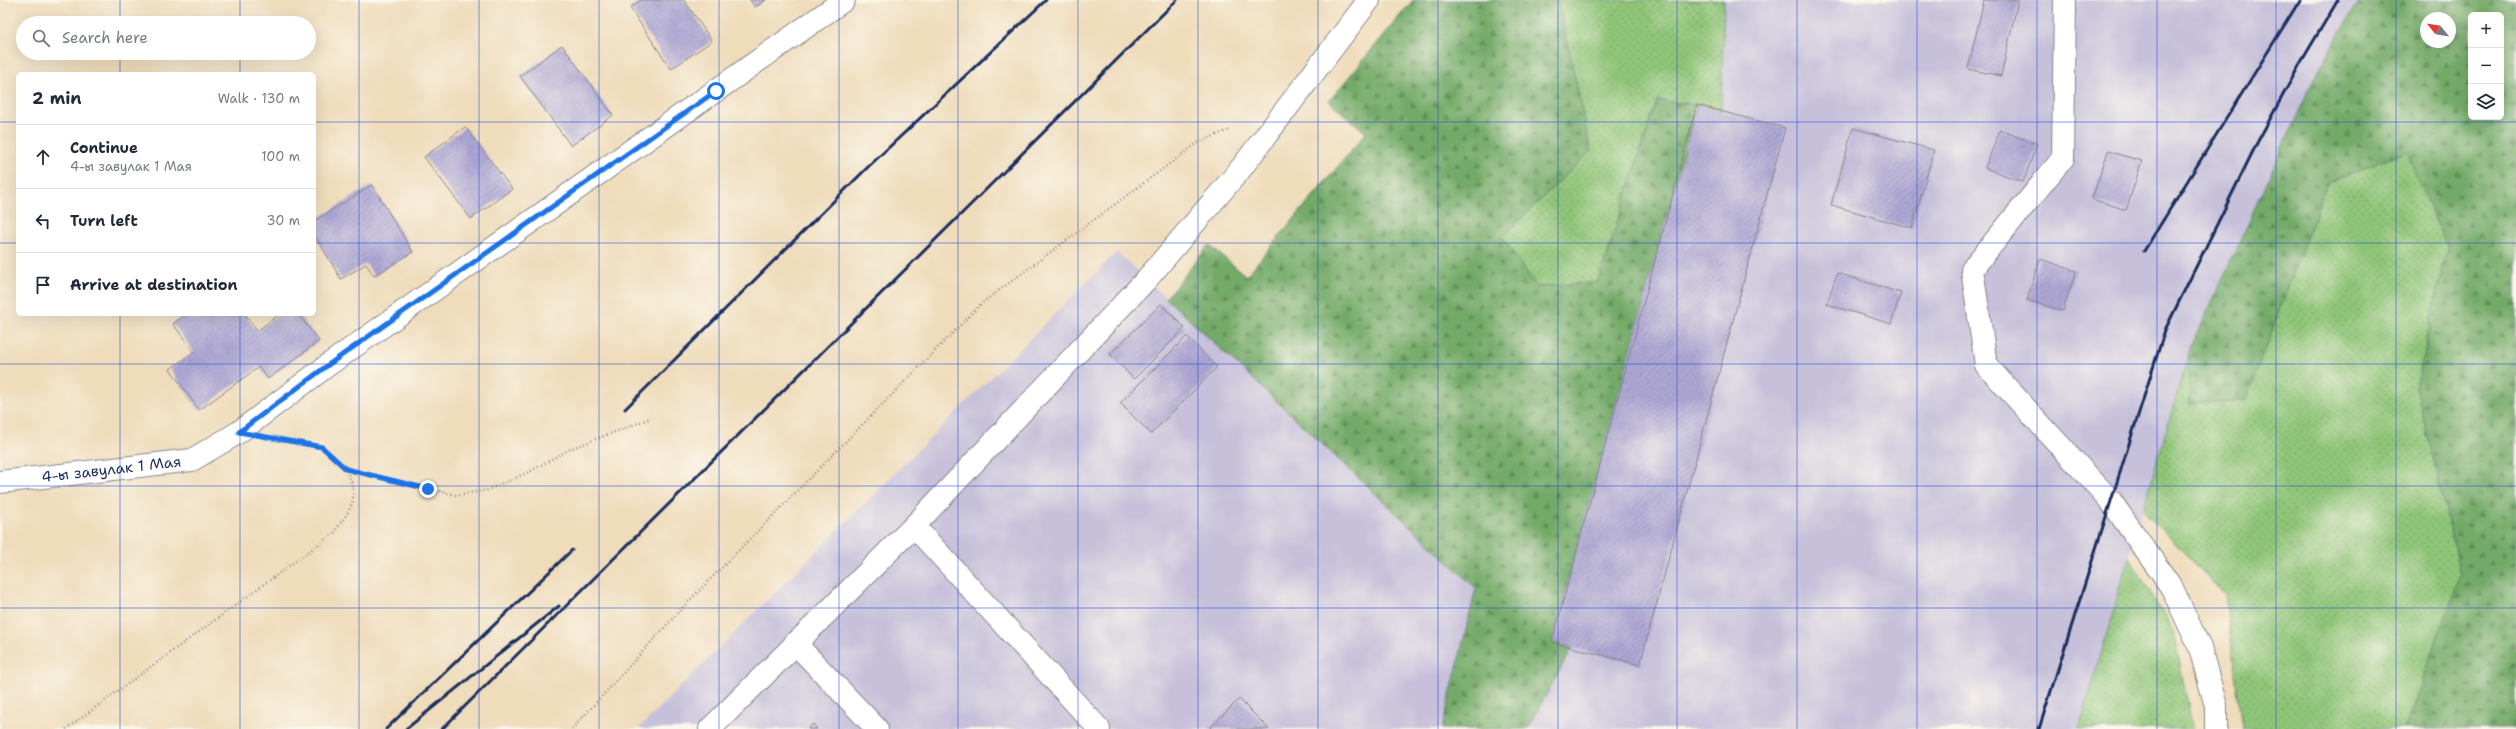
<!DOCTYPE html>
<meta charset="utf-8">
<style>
:root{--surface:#fff;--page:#f6f6f7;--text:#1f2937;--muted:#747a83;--line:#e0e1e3}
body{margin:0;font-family:"Shantell Sans",sans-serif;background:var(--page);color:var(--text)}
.controls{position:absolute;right:12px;top:12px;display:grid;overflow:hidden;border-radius:6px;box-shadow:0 4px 16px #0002}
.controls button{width:36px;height:36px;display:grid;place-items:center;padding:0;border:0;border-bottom:1px solid var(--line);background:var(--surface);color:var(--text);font:20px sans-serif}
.compass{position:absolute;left:2420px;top:12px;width:36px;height:36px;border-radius:50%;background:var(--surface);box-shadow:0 4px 16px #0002;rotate:300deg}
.stop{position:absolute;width:12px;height:12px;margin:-9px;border:3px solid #1a73e8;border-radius:50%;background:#fff}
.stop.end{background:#1a73e8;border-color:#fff;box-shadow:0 1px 4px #0008}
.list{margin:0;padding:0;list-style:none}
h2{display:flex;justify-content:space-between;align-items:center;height:52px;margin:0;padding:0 16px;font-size:17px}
h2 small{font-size:13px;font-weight:400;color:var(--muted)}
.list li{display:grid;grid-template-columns:26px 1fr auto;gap:12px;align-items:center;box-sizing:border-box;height:64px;padding:0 16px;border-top:1px solid var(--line)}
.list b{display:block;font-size:15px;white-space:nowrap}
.list p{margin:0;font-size:13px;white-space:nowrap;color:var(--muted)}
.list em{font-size:13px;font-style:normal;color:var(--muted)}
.icon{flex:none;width:22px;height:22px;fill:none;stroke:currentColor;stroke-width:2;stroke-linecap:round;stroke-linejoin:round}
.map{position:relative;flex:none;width:2516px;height:729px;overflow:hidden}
.search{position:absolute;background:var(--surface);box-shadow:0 4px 16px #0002;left:16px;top:16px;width:300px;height:44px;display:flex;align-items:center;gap:10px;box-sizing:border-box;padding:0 14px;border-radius:22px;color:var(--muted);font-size:15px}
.panel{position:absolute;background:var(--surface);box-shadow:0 4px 16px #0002;left:16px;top:72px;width:300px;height:244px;border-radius:6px}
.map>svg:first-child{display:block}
.industrial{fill:#c6c0da}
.grass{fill:url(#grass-dots);stroke:#557a6a}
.forest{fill:url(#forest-firs);stroke:#476c63;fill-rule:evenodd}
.building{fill:url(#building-hatch)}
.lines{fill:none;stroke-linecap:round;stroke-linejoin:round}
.minor-casing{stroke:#85868c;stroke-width:24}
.path{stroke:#85868c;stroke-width:2.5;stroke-dasharray:1 3;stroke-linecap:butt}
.minor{stroke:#fff;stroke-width:22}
.rail{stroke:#1b2f5e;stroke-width:3}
.route{stroke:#1a73e8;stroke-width:5}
.grid{fill:none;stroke:#1d4ed8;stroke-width:1;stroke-opacity:0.55}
.labels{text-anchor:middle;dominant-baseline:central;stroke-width:3;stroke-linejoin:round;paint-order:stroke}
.street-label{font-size:15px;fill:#1b2f5e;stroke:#fbf7ec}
</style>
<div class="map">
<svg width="2516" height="729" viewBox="0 0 2516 729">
<defs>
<pattern id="grass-dots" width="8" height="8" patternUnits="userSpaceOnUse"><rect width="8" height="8" fill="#8fc577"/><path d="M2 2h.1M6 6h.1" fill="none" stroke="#74a065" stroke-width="1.8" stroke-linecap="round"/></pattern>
<pattern id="forest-firs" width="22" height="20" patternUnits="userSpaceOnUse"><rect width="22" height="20" fill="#73aa68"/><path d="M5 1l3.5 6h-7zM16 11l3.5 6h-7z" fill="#5e8b59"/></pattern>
<pattern id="building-hatch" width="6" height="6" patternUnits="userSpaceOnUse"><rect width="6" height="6" fill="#aea7d5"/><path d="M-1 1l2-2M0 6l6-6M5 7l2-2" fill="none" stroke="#8d88b0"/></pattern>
</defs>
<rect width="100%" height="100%" fill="#fbf7ec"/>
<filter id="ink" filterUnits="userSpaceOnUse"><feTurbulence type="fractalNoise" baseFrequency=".025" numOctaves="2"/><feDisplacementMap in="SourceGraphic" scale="8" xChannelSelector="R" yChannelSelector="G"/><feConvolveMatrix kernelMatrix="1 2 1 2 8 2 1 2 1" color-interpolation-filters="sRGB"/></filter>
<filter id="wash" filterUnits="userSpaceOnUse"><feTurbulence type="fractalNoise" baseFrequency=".012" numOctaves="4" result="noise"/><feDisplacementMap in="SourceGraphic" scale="16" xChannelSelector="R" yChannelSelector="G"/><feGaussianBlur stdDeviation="0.9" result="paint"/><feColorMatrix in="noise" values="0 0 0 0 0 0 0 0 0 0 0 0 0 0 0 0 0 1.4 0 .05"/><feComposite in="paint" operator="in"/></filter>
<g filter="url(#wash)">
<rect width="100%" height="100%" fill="#efdcbb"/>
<path class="industrial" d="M1724,0H2359L2317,72L2189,352L2079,729H1527L1573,648L1552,642L1697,105L1721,111Z
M1117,252L1476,588L1442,729H638Z"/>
<path class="grass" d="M1558,0H1724L1721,111L1697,105L1657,100L1598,282L1536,287L1502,237L1591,151Z
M2407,151L2447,249L2416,387L2461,574L2405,729H2242L2225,595L2143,510L2189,352L2190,404L2246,400L2327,183Z
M2129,557L2173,630L2193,729H2079Z"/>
<path class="forest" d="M1413,0H1558L1591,151L1502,237L1537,287L1598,282L1657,100L1697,105L1552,642L1573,647L1527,729H1442L1476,588L1166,298L1209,245L1246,276L1366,133L1329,101Z
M2359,0H2516V729H2405L2461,574L2416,387L2447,249L2407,151L2327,183L2246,400L2190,404L2189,352L2317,72ZM2471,15H2501V117H2471ZM2426,18H2450V42H2426Z"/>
<g id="blocks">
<path class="building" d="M641,0H684L712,41L671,69L630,8Z
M750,0H766L755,7Z
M1984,0H2018L2001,76L1968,69Z
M562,45L613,115L571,146L520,76Z
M1697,105L1785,128L1640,665L1552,642Z
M465,127L512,189L471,219L424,157Z
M1853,128L1934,150L1912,228L1831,205Z
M2000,130L2037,144L2023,182L1985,168Z
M2108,151L2142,161L2126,210L2092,199Z
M372,185L413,252L374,276L366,264L341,279L314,234V221Z
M2040,259L2076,271L2063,311L2027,300Z
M1837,273L1901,293L1891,324L1827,304Z
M1161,304L1185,328L1134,379L1110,354Z
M186,314H245L257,331L280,314H298L319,341L268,379L259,367L199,410L170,369L194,352L173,324Z
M1187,336L1217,367L1151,434L1120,403Z
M1239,699L1269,729H1209Z
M813,724L817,729H808Z"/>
</g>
</g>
<g filter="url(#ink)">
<use href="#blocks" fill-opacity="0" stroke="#85868c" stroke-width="1"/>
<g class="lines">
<g class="minor-casing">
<g id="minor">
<path d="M2065,0L2063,158L1972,269L1986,365L2110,500L2172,588L2200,648L2216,706V729"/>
<path id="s1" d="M0,482L192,460L239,432L328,365L844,0"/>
<path d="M914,526L1099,729"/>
<path d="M795,643L877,729"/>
<path d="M710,729L914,526L1146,280L1239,171L1369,0"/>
</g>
</g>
<path class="path" d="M346,469L456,495L487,490L529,472L570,449L651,418
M66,729L334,533C340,523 352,510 353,498C355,477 339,458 322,448C312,442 294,442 283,440
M572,729L685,605L982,303L1199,142L1229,130"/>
<use href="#minor" class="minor"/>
<path class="rail" d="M2144,251L2300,0
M625,409L869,166L1046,0
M386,729L572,550
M406,729L559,606
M442,729L1177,0
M2039,729L2165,330L2257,143L2301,62L2338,0"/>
</g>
</g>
<g class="lines" filter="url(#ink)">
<path class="route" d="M428,489L346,469L322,447L239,432L328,365L716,91"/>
</g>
<path class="grid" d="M120,0V23M240,0V23M359,0V729M479,0V729M599,0V729M719,0V729M839,0V729M958,0V729M1078,0V729M1198,0V729M1318,0V729M1438,0V729M1558,0V729M1677,0V729M1797,0V729M1917,0V729M2037,0V729M2157,0V729M2276,0V729M2396,0V729M120,53V74M240,53V74M0,122H18M314,122H2516M0,243H18M314,243H2516M120,314V729M240,314V729M0,364H2516M0,486H2516M0,608H2516"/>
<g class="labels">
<g class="street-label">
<text stroke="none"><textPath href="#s1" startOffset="112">4-ы завулак 1 Мая</textPath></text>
</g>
</g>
</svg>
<div class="controls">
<button>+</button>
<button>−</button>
<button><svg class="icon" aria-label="layers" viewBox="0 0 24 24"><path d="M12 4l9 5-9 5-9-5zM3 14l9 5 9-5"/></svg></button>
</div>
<svg class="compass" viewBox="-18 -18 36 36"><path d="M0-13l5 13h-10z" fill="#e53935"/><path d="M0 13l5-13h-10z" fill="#747a83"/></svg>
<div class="stop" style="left:716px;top:91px"></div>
<div class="stop end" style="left:428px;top:489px"></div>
<div class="search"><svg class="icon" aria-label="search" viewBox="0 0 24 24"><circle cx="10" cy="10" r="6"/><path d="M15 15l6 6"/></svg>Search here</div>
<section class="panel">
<h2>2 min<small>Walk · 130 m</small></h2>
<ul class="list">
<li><svg class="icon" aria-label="ahead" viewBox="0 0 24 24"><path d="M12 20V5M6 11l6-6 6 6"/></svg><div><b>Continue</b><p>4-ы завулак 1 Мая</p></div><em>100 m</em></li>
<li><svg class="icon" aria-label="left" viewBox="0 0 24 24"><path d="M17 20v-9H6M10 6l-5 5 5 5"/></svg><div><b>Turn left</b></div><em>30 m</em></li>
<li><svg class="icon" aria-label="arrive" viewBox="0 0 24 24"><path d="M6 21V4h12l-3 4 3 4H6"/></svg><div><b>Arrive at destination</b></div></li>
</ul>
</section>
</div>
